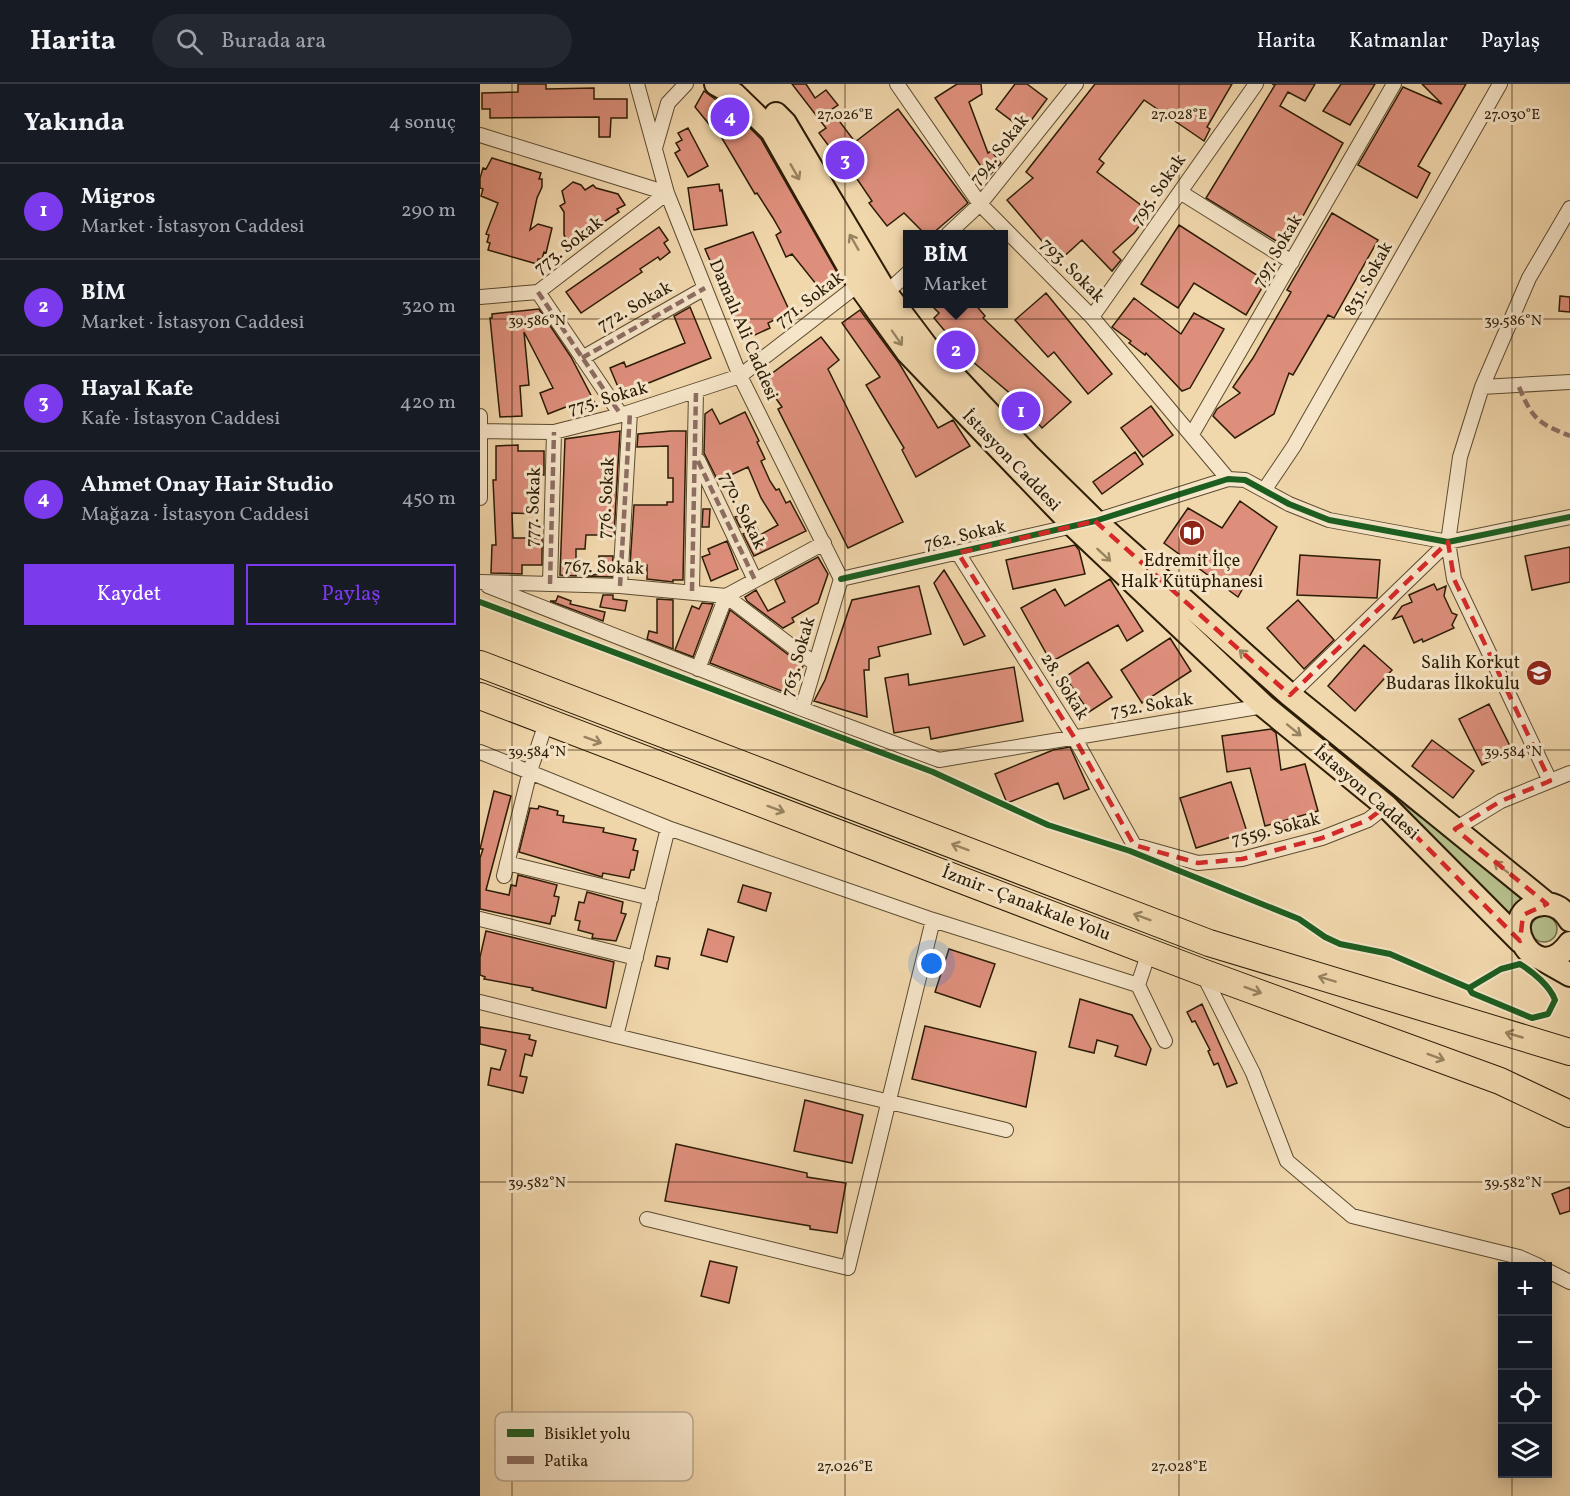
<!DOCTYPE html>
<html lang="tr">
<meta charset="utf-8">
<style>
:root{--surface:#171b24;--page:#242831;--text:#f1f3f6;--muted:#9ea1a6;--line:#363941;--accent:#7c3aed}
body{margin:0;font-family:Vollkorn,serif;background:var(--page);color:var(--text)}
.controls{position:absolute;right:18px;bottom:18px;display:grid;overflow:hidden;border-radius:0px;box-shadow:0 3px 15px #0003}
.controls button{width:54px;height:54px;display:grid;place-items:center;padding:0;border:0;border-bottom:2px solid var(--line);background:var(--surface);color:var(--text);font:30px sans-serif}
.you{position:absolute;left:452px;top:880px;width:21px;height:21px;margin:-15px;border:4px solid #fff;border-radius:50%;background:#1a73e8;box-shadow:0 0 0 9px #1a73e833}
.badge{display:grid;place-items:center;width:39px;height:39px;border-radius:50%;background:var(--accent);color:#fff;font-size:20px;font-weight:700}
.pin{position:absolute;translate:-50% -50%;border:3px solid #fff;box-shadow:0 2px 6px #0006}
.popup{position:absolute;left:423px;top:146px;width:105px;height:78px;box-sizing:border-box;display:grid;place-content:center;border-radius:0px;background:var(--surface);filter:drop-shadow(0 2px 4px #0005);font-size:20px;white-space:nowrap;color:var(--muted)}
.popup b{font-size:22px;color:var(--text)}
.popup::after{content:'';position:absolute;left:50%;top:100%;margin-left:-12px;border:12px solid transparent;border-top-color:var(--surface)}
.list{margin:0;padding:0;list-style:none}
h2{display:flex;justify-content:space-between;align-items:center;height:78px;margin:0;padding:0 24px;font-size:26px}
h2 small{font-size:20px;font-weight:400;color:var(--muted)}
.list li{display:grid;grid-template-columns:39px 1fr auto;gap:18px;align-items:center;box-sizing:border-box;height:96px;padding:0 24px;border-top:2px solid var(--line)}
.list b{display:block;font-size:22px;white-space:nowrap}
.list p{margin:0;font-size:20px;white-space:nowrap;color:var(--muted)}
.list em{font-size:20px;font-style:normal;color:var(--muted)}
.actions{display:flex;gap:12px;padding:18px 24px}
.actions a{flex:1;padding:14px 0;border:2px solid var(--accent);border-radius:0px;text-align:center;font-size:21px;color:var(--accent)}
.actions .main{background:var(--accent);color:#fff}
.icon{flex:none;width:33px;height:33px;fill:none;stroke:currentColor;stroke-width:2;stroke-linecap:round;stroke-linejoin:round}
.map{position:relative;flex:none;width:1090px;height:1412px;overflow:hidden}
header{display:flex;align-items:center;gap:36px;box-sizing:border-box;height:84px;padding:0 30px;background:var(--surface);border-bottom:2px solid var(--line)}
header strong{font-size:28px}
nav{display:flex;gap:33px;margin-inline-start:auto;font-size:21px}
.search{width:420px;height:54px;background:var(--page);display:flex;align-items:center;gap:15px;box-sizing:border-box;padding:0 21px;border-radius:33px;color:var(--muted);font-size:22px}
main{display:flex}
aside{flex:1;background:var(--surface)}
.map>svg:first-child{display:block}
.green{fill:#b6bf8c;stroke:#706e48;stroke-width:1.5}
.building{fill:#de8f7c;stroke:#2b1c05;stroke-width:1.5}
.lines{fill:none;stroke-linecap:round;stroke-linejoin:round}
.street-casing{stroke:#5c4b2f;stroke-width:16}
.primary-casing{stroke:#2b1c05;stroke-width:26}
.highway-casing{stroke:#2b1c05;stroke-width:28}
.street{stroke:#f6e5c9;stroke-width:14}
.primary{stroke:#f1d7ac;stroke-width:22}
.highway{stroke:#f1d7ac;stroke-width:26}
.quiet{stroke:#8d6e63;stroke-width:4.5;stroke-dasharray:9 4.5;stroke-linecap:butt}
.cycleway-casing{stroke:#f6e5c9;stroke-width:10}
.cycleway{stroke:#1b5e20;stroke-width:6}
.oneway{stroke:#988361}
.marked{fill:none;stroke:#d62828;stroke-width:4.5;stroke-dasharray:12 8;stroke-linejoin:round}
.ticks{fill:none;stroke:#2b1c05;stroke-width:1.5;stroke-opacity:0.45}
.labels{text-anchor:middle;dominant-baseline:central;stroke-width:6;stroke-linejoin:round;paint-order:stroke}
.street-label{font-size:18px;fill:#2b1c05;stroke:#f6e5c9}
.poi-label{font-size:18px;fill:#2b1c05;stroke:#f6e5c9}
.key{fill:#f6e5c9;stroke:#b9a98e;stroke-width:1.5}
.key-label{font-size:16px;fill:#2b1c05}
.ticks-label{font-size:15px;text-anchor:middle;fill:#2b1c05;stroke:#f6e5c9;stroke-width:6;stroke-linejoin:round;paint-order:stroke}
</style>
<header>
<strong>Harita</strong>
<div class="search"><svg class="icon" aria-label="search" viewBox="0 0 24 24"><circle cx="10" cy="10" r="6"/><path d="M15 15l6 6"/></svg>Burada ara</div>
<nav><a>Harita</a><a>Katmanlar</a><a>Paylaş</a></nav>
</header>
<main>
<aside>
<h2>Yakında<small>4 sonuç</small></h2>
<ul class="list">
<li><span class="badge">1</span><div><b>Migros</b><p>Market · İstasyon Caddesi</p></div><em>290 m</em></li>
<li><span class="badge">2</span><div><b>BİM</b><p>Market · İstasyon Caddesi</p></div><em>320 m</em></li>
<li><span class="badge">3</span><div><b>Hayal Kafe</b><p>Kafe · İstasyon Caddesi</p></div><em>420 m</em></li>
<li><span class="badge">4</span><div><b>Ahmet Onay Hair Studio</b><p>Mağaza · İstasyon Caddesi</p></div><em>450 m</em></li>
</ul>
<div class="actions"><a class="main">Kaydet</a><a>Paylaş</a></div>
</aside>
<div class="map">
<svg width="1090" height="1412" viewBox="0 0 1090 1412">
<rect width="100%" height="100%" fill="#f1d7ac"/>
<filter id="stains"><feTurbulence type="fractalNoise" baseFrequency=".00333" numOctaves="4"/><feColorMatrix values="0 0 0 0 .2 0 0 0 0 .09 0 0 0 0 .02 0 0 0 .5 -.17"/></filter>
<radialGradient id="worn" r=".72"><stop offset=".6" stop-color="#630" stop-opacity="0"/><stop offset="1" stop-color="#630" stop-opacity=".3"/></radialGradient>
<path class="green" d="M901,704L1047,811L1031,833Z
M1051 845a13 13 0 1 1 26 0a13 13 0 1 1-26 0Z"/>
<path class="building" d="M38,0H66V5L114,4V15H147V34H131L130,53H119V33L10,34V25H2V9L38,8Z
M312,0H326L335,14L346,6L358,21L351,26L375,58L418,25L488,119L452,150H445L424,129L407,142L389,119L392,117L369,83L366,85L339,49L346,44Z
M477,0H501L502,10L489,18L508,69L511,67L521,79L508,93L455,14Z
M535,0H547L567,15L544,46L516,25Z
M615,0H752L727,43L730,45L724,57L664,16L619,75L624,79L617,88L670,128L654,149L633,168L641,176L632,187L602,156L579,177L527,116L553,94L546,88Z
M792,0H835L825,17L808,8L800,22L863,59L806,163L726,114L795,1Z
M861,0H895L870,41L843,27Z
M942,0H986L938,82L950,89L937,114L878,81L923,3L962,20Z
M224,7L258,32L281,55L358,190L340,205L312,170L306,173L296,151L301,148L293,134L277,109L275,110L239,49L237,50L215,23Z
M208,44L228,82L208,93L195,69L200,66L196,59L202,56L198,49Z
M12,74L61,89L59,95H62V103L57,114L50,146L58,140L72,144L66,169L64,168L62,175H58L57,180L8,166L10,159L7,158L9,151L6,150L18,119L1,112L3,105L0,104V94L3,84L6,85Z
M93,98L101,101L105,106L113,101L116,104L138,110L145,121L137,125L139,128L90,160L84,151V128L80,122L85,119L82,107Z
M239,100L240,107L242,106L247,141L214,146L208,104Z
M852,129L898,156L854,234L848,231L813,291L809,289L794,330L755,354L733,332L737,325L760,309L753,303L773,274L811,208L807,206Z
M699,141L786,197L766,231L714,199L698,224L661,200Z
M179,143L188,156L184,159L190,168L180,176L178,173L160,185L162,188L101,229L86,208Z
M273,148L310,228L288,239L290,244L264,256L225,165Z
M566,209L632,290L608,310L574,268L568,273L535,236Z
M1080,212L1090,213V228L1079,227Z
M654,214L701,250L714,229L744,245L710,304L702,307L666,269L665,271L649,259L651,257L632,243Z
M449,219H494L505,232L503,234L591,318L562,344L540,318L485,271L454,234L459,229Z
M210,223L231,274L141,310L130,284L144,278L146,283L205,259L194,232Z
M59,225L91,273L115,319L101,327L96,319L68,330L60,309L73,304L44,248L49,301L40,302L42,332L20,333L10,234H12V230Z
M380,226L419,279L458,344L473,336L490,362L436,393L422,366L424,364L386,301L400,293L362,239Z
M341,253L359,276L348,285L423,438L368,464L298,325L302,323L283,296Z
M671,322L693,351L663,373L641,344Z
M232,325L240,340L265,328L279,357L277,358L285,375L281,377L290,397L296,406L299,405L306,419L310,417L326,447L274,472L263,450L277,444L280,451L298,441L281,414L268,383L238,397L224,369L225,330Z
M140,347L134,451H106L105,465H96V492L80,491L85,355Z
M191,347H206L203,496H193V498L167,495V481H150L154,421H187V418H193V394H188V362L157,363L158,350Z
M38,361V367H64V391H58V430L32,429L33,454H62V481H42V490L11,489L12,461H16L13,396H16V362Z
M655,368L663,380L622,410L613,398Z
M760,417L797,443L758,513L684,459L708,424L742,444Z
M223,425H230L229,443H222Z
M268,427L276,444L260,443L255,433Z
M247,457L258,485L231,497L222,473L230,470L228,465Z
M595,461L599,466L605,490L533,505L526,476Z
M1090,463V498L1052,506L1045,472Z
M820,471L900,476L897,514L817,511Z
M119,472H133L132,493L105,492L119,490Z
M338,473L348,490L338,519L312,534L314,538L303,544L267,517L265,513L276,506L288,527L305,518L295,496Z
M464,486L505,552L484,561L454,499Z
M630,495L663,547L647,557L638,541L571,578L541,524L575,505L585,522Z
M954,500L957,506L966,502L964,512L972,529L977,531L972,541L974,544L943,558L942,555L934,559L922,532L913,535L922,522L932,518L929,511Z
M439,502L451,550L398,563L400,572L389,575V586H384L387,633L334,617L345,596L372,516Z
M123,511H133V515L147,517L145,527L120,523Z
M78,512L91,517L90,520L125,528L123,537L70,517H76Z
M177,515L193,516V565L167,555L169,547L177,549Z
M818,516L854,556L824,585L787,544Z
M222,519L233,520L213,573L195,566L212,522L219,525Z
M250,526L323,582L312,611L230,579Z
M690,554L711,587L662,619L641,586Z
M884,561L912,586L875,627L848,602Z
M608,578L632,613L609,628L585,593Z
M534,583L543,637L451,655L449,643L414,649L405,594L428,590L429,601Z
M1009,620L1032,666L1002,681L979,635Z
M791,645L796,649L801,686L825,680L838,727L785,742L770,684L747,688L742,652Z
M952,656L994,687L973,714L932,682Z
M590,663L609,705L584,715L578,699L527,719L515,690L573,666Z
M751,698L767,748L716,764L700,714Z
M14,707L31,712L6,806L29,811L31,801L36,802L38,791L77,801L74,812L79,813L75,832H72L70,840L0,825V774L3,765H0Z
M59,722L78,727L77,731L84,732L83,738L124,744L123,748L156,755L153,766L158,767L154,786H151L149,794L123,789L122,793L39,768L50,724L58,725Z
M263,801L291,809L286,827L258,818Z
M107,808L143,818L141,829L146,830L136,857L112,854L113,850L98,846L100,837L95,836L99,818L104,819Z
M228,845L254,853L247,878L221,871Z
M6,847L134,878L126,924L52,906L53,904L4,895L5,893L0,891V873Z
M469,865L515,880L500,923L455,908Z
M177,872L190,874L188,885L175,882Z
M600,915L652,931L671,965L666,981L635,972L638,962L617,956L614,969L589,963Z
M722,920L757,999L747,1003L738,979L734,981L728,967L730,966L715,937L712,938L707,928Z
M445,942L556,968L546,1023L432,995Z
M0,943L50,951L49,955L56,957L52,972L45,970L40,992L47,993L43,1009L8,1001L11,984L20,986L26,966L0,960Z
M325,1016L383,1031L372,1079L314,1067Z
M196,1060L327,1089V1093L366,1099L357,1149L330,1145V1142L185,1117Z
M1090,1103V1127L1080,1130L1072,1110Z
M230,1177L257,1183L249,1219L221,1212Z"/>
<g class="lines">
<g class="street-casing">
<path id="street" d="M157,0L187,109L260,292L361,495
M417,0L500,120L612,233L748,395
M0,51L187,109
M175,64L188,19L206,0
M700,108L812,178
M468,150L500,120L596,0
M58,208L141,331
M406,209L428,189
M0,213L58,208L187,109
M612,233L776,0
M102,274L225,204
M1002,303L1090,298
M0,332V414
M0,347L74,348L141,331L260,292L383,197
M712,350L914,0
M218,376L275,496
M785,405L814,362L1020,0
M478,469L594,653L654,761L718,779L762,775L842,754L888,736L906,722
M361,495L615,437L748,395L765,396L809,420L849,436L968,458L1090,433
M361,495L322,625L459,676L784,622
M0,498L140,502L246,512L335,580
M70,500L74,348
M8,502L322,625
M140,502L150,328
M212,507L216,307
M218,585L246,512L344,459
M810,611L968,458
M0,668L188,744L453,836L658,901L669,868
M1070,697L974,495L968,458L980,373L1002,303L1049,194L1090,124
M975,745L1021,717L1090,689
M27,779L171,814
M24,792L50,687L66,639
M0,835L156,874
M723,890L773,989L807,1077L872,1132L1039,1173L1059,1182
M658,901L685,957
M0,918L136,952L188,744
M136,952L526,1046
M167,1135L368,1184L453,836
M1068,1187L1090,1198"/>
</g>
<g class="primary-casing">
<path id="primary" d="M236,0L254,10L292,47L379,201L428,269L594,442L784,622L906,722L1040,857
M296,30L305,39L406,209L446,262L547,370L615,437L810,611L1067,820
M1090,836C1084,826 1075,819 1063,820C1011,824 1054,909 1090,859
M1060,874L1090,891"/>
</g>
<g class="highway-casing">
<path id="highway" d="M0,580L729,859L1090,968
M0,612L722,888L1020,997L1090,1030"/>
</g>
<use href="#street" class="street"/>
<use href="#primary" class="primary"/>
<use href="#highway" class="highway"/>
<path class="quiet" d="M58,208L141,331
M102,274L225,204
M1039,303C1053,336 1058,339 1090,352
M218,377L275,496
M70,500L74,348
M140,502L150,328
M212,507L216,307"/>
<g class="cycleway-casing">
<path id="cycleway" d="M361,495L615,437L748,395L765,396L809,420L849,436L968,458L1090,433
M0,518L453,688L568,741L650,767L819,835L845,853L860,860L910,870L989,904L992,909L1052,934L1068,930L1075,916C1070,902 1053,888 1040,880L1021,885L989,904"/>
</g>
<use href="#cycleway" class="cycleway"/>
</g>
<defs><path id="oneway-shaft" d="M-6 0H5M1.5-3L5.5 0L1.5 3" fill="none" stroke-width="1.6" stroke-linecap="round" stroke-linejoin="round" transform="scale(1.5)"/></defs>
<g class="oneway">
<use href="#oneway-shaft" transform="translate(315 88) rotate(60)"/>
<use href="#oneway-shaft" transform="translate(374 158) rotate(-120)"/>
<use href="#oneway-shaft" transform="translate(417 254) rotate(55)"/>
<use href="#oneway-shaft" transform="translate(624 471) rotate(43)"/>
<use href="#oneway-shaft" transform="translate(766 572) rotate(-138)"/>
<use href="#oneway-shaft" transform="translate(814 646) rotate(39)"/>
<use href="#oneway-shaft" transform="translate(113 656) rotate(20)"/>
<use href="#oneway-shaft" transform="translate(296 725) rotate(20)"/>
<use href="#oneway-shaft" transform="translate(480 763) rotate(-159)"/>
<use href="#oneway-shaft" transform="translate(1021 783) rotate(-141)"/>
<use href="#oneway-shaft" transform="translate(662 833) rotate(-159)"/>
<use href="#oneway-shaft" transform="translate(847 895) rotate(-163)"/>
<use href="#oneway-shaft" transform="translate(773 906) rotate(20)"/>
<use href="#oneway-shaft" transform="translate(1034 951) rotate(-164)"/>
<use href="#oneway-shaft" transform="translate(956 973) rotate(20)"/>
</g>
<path class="marked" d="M615,437L810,611L968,458L974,495L1070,697L1021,717L975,745L1067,820L1043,831L1040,857L906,722L888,736L842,754L762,775L718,779L654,761L594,653L478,469Z"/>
<path class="ticks" d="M32,0V1412M365,0V1412M699,0V1412M1032,0V1182M0,235H1090M0,666H1090M0,1098H1090M1032,1390V1412"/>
<defs>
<g id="library-disc" transform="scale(1.35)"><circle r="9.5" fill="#8f2418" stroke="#f6e5c9"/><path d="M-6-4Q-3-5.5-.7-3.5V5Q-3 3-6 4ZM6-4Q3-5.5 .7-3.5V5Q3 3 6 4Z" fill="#fff"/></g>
<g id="school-disc" transform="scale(1.35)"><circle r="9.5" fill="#8f2418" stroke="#f6e5c9"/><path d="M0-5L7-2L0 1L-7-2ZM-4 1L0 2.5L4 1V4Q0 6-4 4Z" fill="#fff"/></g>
</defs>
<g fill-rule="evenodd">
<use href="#library-disc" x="712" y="449"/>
<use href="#school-disc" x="1059" y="589"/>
</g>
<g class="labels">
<g class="street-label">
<text transform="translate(520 66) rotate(-52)">794. Sokak</text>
<text transform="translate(679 106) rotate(-55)">795. Sokak</text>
<text transform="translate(89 162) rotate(-38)">773. Sokak</text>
<text transform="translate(798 167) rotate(-60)">797. Sokak</text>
<text transform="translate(592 187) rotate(45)">793. Sokak</text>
<text transform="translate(889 195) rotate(-61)">831. Sokak</text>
<text transform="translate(330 216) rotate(-37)">771. Sokak</text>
<text transform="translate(155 223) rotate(-30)">772. Sokak</text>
<text transform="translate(263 246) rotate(67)">Damalı Ali Caddesi</text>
<text transform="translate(128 315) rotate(-16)">775. Sokak</text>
<text transform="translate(531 377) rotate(46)">İstasyon Caddesi</text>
<text transform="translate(127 414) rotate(-87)">776. Sokak</text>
<text transform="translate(54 423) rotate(-88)">777. Sokak</text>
<text transform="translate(262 427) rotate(64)">770. Sokak</text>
<text transform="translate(485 452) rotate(-13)">762. Sokak</text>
<text transform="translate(124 484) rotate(2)">767. Sokak</text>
<text transform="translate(319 573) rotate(-74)">763. Sokak</text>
<text transform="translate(584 603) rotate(58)">28. Sokak</text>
<text transform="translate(672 622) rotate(-9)">752. Sokak</text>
<text transform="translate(886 709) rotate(41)">İstasyon Caddesi</text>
<text transform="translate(796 746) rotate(-14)">7559. Sokak</text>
<text transform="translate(546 820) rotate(21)">İzmir - Çanakkale Yolu</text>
</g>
<g class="poi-label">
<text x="712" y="477">Edremit İlçe<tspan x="712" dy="21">Halk Kütüphanesi</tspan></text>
<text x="1040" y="579" text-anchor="end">Salih Korkut<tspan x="1040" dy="21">Budaras İlkokulu</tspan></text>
</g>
</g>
<rect x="15" y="1328" width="198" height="69" rx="9" class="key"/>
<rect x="27" y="1345" width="27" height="8" fill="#1b5e20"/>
<rect x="27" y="1372" width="27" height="8" fill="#8d6e63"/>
<g class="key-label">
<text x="64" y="1355">Bisiklet yolu</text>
<text x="64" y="1382">Patika</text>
</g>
<g class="ticks-label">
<text x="365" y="35">27.026°E</text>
<text x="699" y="35">27.028°E</text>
<text x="1032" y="35">27.030°E</text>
<text x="57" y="241">39.586°N</text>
<text x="1033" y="241">39.586°N</text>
<text x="57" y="672">39.584°N</text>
<text x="1033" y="672">39.584°N</text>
<text x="57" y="1103">39.582°N</text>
<text x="1033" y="1103">39.582°N</text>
<text x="365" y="1387">27.026°E</text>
<text x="699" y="1387">27.028°E</text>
</g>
<rect width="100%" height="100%" filter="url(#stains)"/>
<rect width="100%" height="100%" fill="url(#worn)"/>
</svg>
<div class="controls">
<button>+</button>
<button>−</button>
<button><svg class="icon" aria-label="locate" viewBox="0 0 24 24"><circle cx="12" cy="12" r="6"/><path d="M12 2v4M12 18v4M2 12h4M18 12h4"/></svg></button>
<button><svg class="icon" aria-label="layers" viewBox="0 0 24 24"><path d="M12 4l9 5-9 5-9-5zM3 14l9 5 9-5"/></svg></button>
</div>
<div class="you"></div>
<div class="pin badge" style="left:541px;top:327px">1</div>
<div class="pin badge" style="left:476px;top:266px">2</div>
<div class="popup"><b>BİM</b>Market</div>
<div class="pin badge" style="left:365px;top:76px">3</div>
<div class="pin badge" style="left:250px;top:33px">4</div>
</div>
</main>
